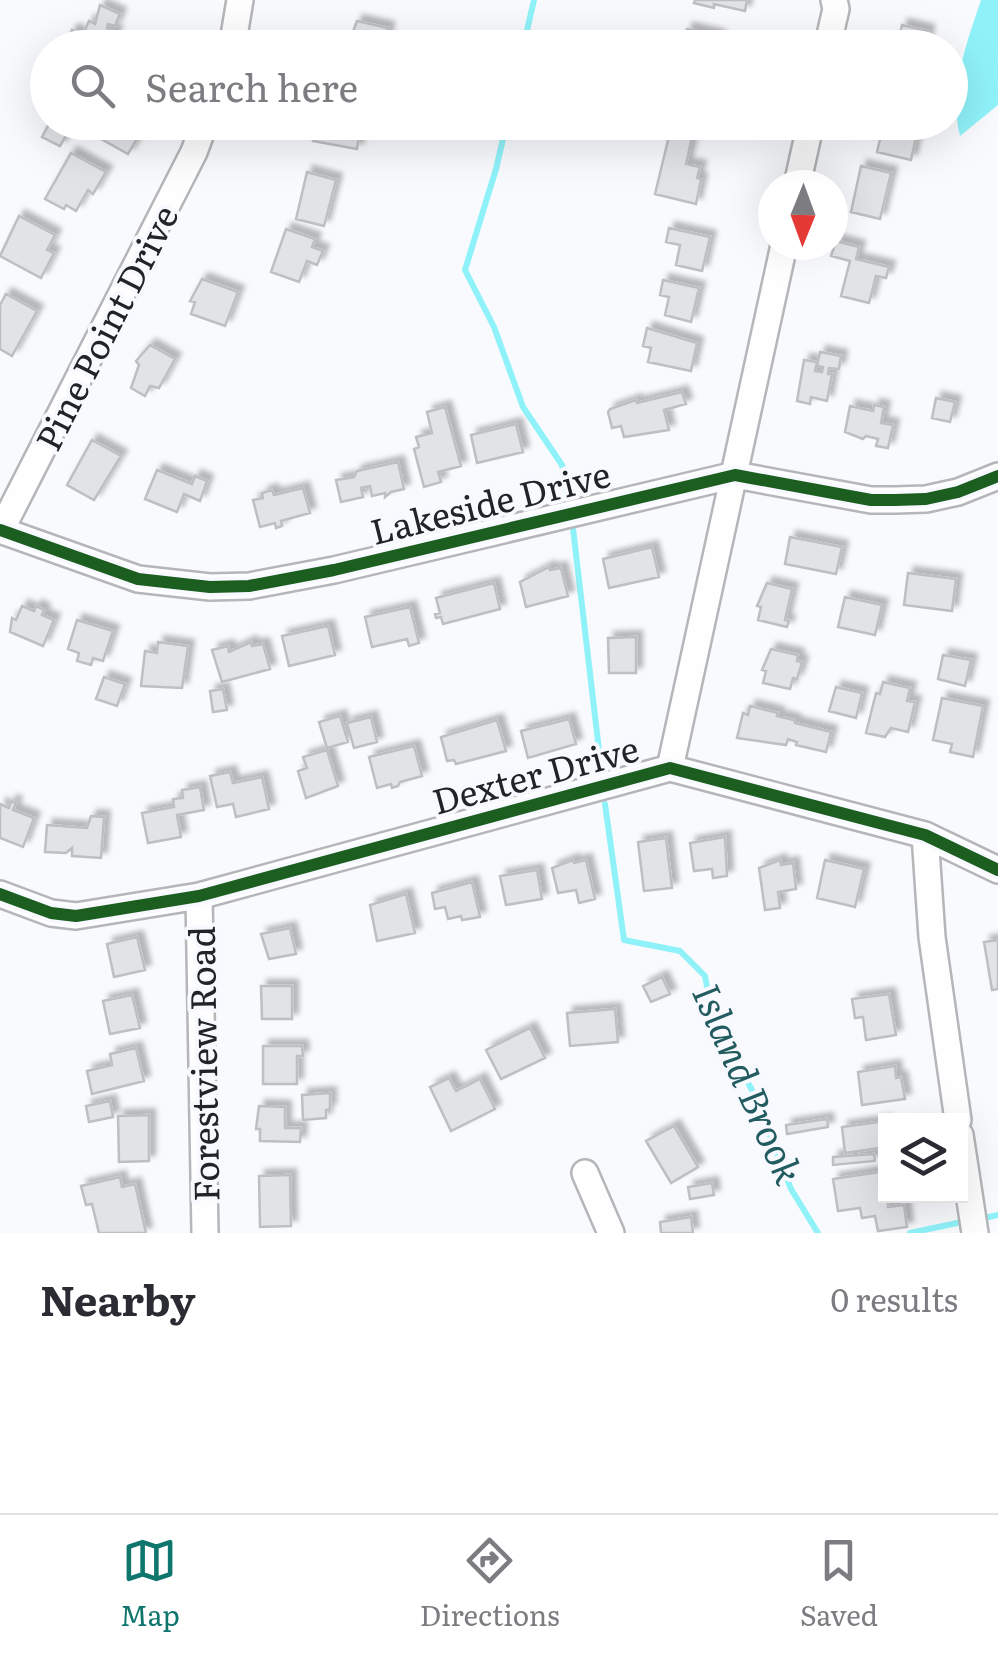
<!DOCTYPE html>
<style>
:root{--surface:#fff;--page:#f2f2f3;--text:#2b2b33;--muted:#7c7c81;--line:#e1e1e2;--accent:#0f766e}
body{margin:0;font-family:Literata,serif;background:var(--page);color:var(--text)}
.controls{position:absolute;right:30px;bottom:30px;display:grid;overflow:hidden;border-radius:0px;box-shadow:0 10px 40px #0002}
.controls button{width:90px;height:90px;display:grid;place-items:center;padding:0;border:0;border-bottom:2px solid var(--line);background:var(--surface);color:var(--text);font:50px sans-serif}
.compass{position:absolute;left:758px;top:170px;width:90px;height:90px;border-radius:50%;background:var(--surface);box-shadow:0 10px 40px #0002;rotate:181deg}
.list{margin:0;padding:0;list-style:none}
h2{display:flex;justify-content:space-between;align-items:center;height:130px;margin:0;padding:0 40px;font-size:42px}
h2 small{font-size:32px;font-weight:400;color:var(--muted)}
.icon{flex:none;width:55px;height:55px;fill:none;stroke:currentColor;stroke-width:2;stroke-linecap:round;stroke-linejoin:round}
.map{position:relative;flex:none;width:998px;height:1233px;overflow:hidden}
.search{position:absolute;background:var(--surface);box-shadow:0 10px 40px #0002;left:30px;right:30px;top:30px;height:110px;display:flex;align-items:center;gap:25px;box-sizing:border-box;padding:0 35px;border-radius:55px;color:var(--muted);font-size:38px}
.sheet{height:280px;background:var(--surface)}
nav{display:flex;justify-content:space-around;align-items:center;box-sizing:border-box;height:140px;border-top:2px solid var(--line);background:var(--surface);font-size:28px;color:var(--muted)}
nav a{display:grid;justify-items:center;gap:5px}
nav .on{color:var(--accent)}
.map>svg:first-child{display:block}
.water{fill:#90f2f9}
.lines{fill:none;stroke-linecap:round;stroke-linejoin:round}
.stream{stroke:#90f2f9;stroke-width:6}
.building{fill:#e1e3e6;stroke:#bdbfc2;stroke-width:2.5;filter:url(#shadow)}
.minor-casing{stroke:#b4b6b9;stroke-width:30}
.minor{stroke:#fefeff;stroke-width:25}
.cycleway-casing{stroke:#f7f9fe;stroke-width:19}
.cycleway{stroke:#1b5e20;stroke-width:12}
.labels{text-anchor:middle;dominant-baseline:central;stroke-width:8;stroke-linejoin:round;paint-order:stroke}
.street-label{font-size:35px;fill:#212327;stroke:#f7f9fe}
.water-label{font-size:38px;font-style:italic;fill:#225c60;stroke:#f7f9fe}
</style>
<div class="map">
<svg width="998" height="1233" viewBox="0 0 998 1233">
<defs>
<filter id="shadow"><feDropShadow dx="6" dy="-6" stdDeviation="2.5" flood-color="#0004"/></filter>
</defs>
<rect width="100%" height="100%" fill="#f8fafd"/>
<path class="water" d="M981,0H998V105L960,136C949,89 966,45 981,0Z"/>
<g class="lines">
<path class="stream" d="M523,48L534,0
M507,122L496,169L465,270L494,327L523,407L562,465L570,507
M572,520L601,767
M605,804L624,940L680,951L705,976L713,1020L752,1090L791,1189L818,1233
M980,1219L998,1215
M910,1233L967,1221"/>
</g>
<path class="building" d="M695,0H747L745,11L714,4V8L694,3Z
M100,5L120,14L115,26L108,24L107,28L116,32L109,48H81L67,42L72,30L83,35L89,21L95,24Z
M357,21L388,28L386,39L391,40V44L410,48H346L347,44L353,45L354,38L351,37Z
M902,25L928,31L925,48H892L893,41L898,42Z
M687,29L719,36L717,48H682Z
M71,122H123L122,125L139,135L128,154Z
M316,122H361L357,149L313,141Z
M884,122L919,123L911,160L877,152Z
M49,124L67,134L60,146L42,137Z
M670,132L692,137L686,164L700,167L697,178L701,179L696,204L655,194Z
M71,153L106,172L93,194L88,190L76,211L66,205L64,209L45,199Z
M861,166L891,173L880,219L851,212Z
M307,172L336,180L324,226L296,219Z
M19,216L55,235L47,250L54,253L41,278L0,256Z
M669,228L710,237L702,271L676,265L680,245L666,242Z
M286,229L315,239L312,247L323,251L317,265L307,261L299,282L271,272Z
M836,241L859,247L856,259L889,267L886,278L876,276L869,303L841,296L850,261L831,256Z
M202,279L238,292L225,326L191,314L195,302L190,301Z
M663,280L699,288L691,322L665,315L669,297L660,295Z
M6,294L37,311L12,356L0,349V305Z
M647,328L697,343L691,371L648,362L651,348L643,346Z
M150,345L175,359L159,388L150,386L145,396L131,388L139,365L136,361Z
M820,352L841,356L839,369L829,368L828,374H832L827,401L811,397L810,404L797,401L804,360L817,362L815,371L822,372L823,367L817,366Z
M682,392L686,404L664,410L669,430L624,437L621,426L612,428L608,412L610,409L636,400L637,403Z
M936,398L955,402L950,422L932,418Z
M874,405L884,407L881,423L893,425L888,448L876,446L878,439L866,436L863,439L845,432L850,406L873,411Z
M445,407L461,466L438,472L441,482L424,487L414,449L419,447L416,437L432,433L427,412Z
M516,424L523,452L477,463L471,435Z
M92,440L121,456L94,500L67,485Z
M398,462L404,489L391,492L385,497V493L372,496L370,486L361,488L363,497L341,502L336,480L354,477L357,471Z
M157,470L192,484L195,476L207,481L200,501L184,494L177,512L145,499Z
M303,488L310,513L281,521L282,526L276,528L275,523L260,527L253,500L263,498L262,493L272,490L274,495Z
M790,537L842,547L836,574L785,564Z
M652,547L659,577L609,588L603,559Z
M549,567L550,570L561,568L568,596L526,607L520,582Z
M908,573L956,579L952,611L904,605Z
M494,583L500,609L443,624L441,617L436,618L435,614L440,613L436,598Z
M767,583L792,589L785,620L789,621L787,627L758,620L761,607L757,606Z
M845,597L882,605L875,635L838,627Z
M22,606L34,611L36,606L44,610L42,615L54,620L43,646L10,632L12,618L16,620Z
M410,607L419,643L409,646L407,639L372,647L365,617Z
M77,620L113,631L103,661L93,658L91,665L77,661L79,653L68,649Z
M328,626L335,655L289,666L282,636Z
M636,637V673H609L608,638Z
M158,642L188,646L182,688L141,686L145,651L157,653Z
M251,642L252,646L263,644L270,669L222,682L212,650L228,646L229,652Z
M771,649L798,655L797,661L802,662L797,679L793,678L790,689L763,683L766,671L762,670Z
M943,655L971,660L965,686L938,679Z
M104,677L125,684L117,706L96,699Z
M883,682L910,688L907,701L915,702L908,732L891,728L885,737L866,733L876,693L880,694Z
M836,687L862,693L856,718L829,711Z
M223,689L227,710L213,712L210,691Z
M942,698L983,706L973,757L950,752L952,744L933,740Z
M750,706L778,713L777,716L794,720L795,723L831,732L826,752L796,745L797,742L788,739L786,745L737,738L743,713L748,715Z
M340,716L348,742L327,748L319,722Z
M371,717L377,742L354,748L347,723Z
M569,719L576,744L528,758L521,731Z
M497,720L506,751L456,764L454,760L447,761L441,737Z
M414,746L422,776L400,782L398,786L392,788L391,784L377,788L369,757Z
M327,750L338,786L306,798L298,771L307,768L303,757Z
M230,772L233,783L262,777L269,809L236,817L233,804L217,807L210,776Z
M200,787L204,810L177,815L181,837L148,843L142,813L174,807L173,799L183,798L182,790Z
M11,801L16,803L13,810L34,818L23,847L0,838V804L9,808Z
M91,816L104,817L101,858L72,856V848L66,853L45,852L47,825L87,828Z
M725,837L727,876L713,878L712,869L694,871L690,843Z
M666,838L672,888L644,891L638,842Z
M573,860L574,863L586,860L595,899L579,903L576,890L558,893L552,868Z
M780,860L781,865L793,863L796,889L778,892L780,908L765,910L759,868Z
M825,860L864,869L855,907L817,898Z
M537,870L542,899L506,905L500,876Z
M472,882L480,917L462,920L461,916L448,919L445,907L435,909L432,893Z
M406,894L415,933L377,941L370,905Z
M290,928L296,954L269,959L261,934Z
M137,937L145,970L114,977L107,944Z
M998,940V989L992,990L984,942Z
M662,977L670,994L651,1002L643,986Z
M261,986H292V1019H262Z
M889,994L896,1035L866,1040L863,1017L855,1018L852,999Z
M132,995L140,1028L110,1034L103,1001Z
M615,1009L618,1042L570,1046L567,1013Z
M530,1028L545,1058L501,1079L486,1050Z
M263,1046H302L303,1056H297V1084H263Z
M136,1048L144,1081L92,1094L87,1071L112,1065L110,1054Z
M895,1066L896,1078L901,1077L905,1099L862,1105L858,1072Z
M449,1078L456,1091L480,1079L495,1109L451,1131L430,1087Z
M330,1093V1109L326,1110V1118L303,1120L302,1095Z
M110,1101L113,1117L89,1122L86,1106Z
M259,1106L285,1107V1128H301L300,1142L260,1141V1129H256Z
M149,1115V1161L119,1162L118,1116Z
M827,1119L828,1127L787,1134L786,1125Z
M886,1121V1147L845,1153L842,1127Z
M674,1126L698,1167L671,1183L646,1141Z
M874,1154L875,1161L833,1165V1157Z
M886,1171L888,1207L904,1205L907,1227L878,1231L875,1216L862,1218L860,1208L838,1211L833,1179Z
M290,1175L291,1226L260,1227L259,1176Z
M120,1177L122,1187L135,1184L146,1233H99L92,1204L86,1205L81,1186Z
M712,1183L714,1195L690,1199L688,1187Z
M691,1217L693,1233H661L660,1222Z"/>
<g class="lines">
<g class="minor-casing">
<path id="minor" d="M232,48L240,0
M827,48L836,9L834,0
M797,185L811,122
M0,530L138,579L210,587L249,586L334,570L735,475L871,500H895L926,499L958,492L998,476
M1,530L194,152L205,122
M670,768L784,245
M925,835L932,937L958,1120
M0,894L51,913L76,916L199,896L670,768L925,835L998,870
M199,896L205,1233
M960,1135L975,1233
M585,1173L611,1233"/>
</g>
<use href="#minor" class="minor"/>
<g class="cycleway-casing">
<path id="cycleway" d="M0,530L138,579L210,587L249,586L334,570L735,475L871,500H895L926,499L958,492L998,476
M0,894L51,913L76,916L199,896L670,768L925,835L998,870"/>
</g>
<use href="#cycleway" class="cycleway"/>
</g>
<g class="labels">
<g class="street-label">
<text transform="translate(105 327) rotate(-63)">Pine Point Drive</text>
<text transform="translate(490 501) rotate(-14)">Lakeside Drive</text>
<text transform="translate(535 773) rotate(-15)">Dexter Drive</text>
<text transform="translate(202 1064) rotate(-91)">Forestview Road</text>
</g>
<g class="water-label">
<text transform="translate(750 1083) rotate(66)">Island Brook</text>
</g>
</g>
</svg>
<div class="controls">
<button><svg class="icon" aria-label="layers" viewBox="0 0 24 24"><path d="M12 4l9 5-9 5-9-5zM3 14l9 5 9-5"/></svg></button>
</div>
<svg class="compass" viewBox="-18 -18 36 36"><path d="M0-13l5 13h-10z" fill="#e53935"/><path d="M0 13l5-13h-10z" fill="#7c7c81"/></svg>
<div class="search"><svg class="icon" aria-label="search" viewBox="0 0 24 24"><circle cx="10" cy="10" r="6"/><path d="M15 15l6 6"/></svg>Search here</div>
</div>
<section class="sheet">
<h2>Nearby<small>0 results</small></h2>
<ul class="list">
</ul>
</section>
<nav>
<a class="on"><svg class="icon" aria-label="map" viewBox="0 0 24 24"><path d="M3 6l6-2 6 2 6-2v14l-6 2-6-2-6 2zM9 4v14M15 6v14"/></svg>Map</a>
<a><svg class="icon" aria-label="directions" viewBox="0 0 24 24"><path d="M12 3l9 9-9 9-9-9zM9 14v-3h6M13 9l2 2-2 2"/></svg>Directions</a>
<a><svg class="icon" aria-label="saved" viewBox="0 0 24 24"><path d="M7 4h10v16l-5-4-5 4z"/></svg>Saved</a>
</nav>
